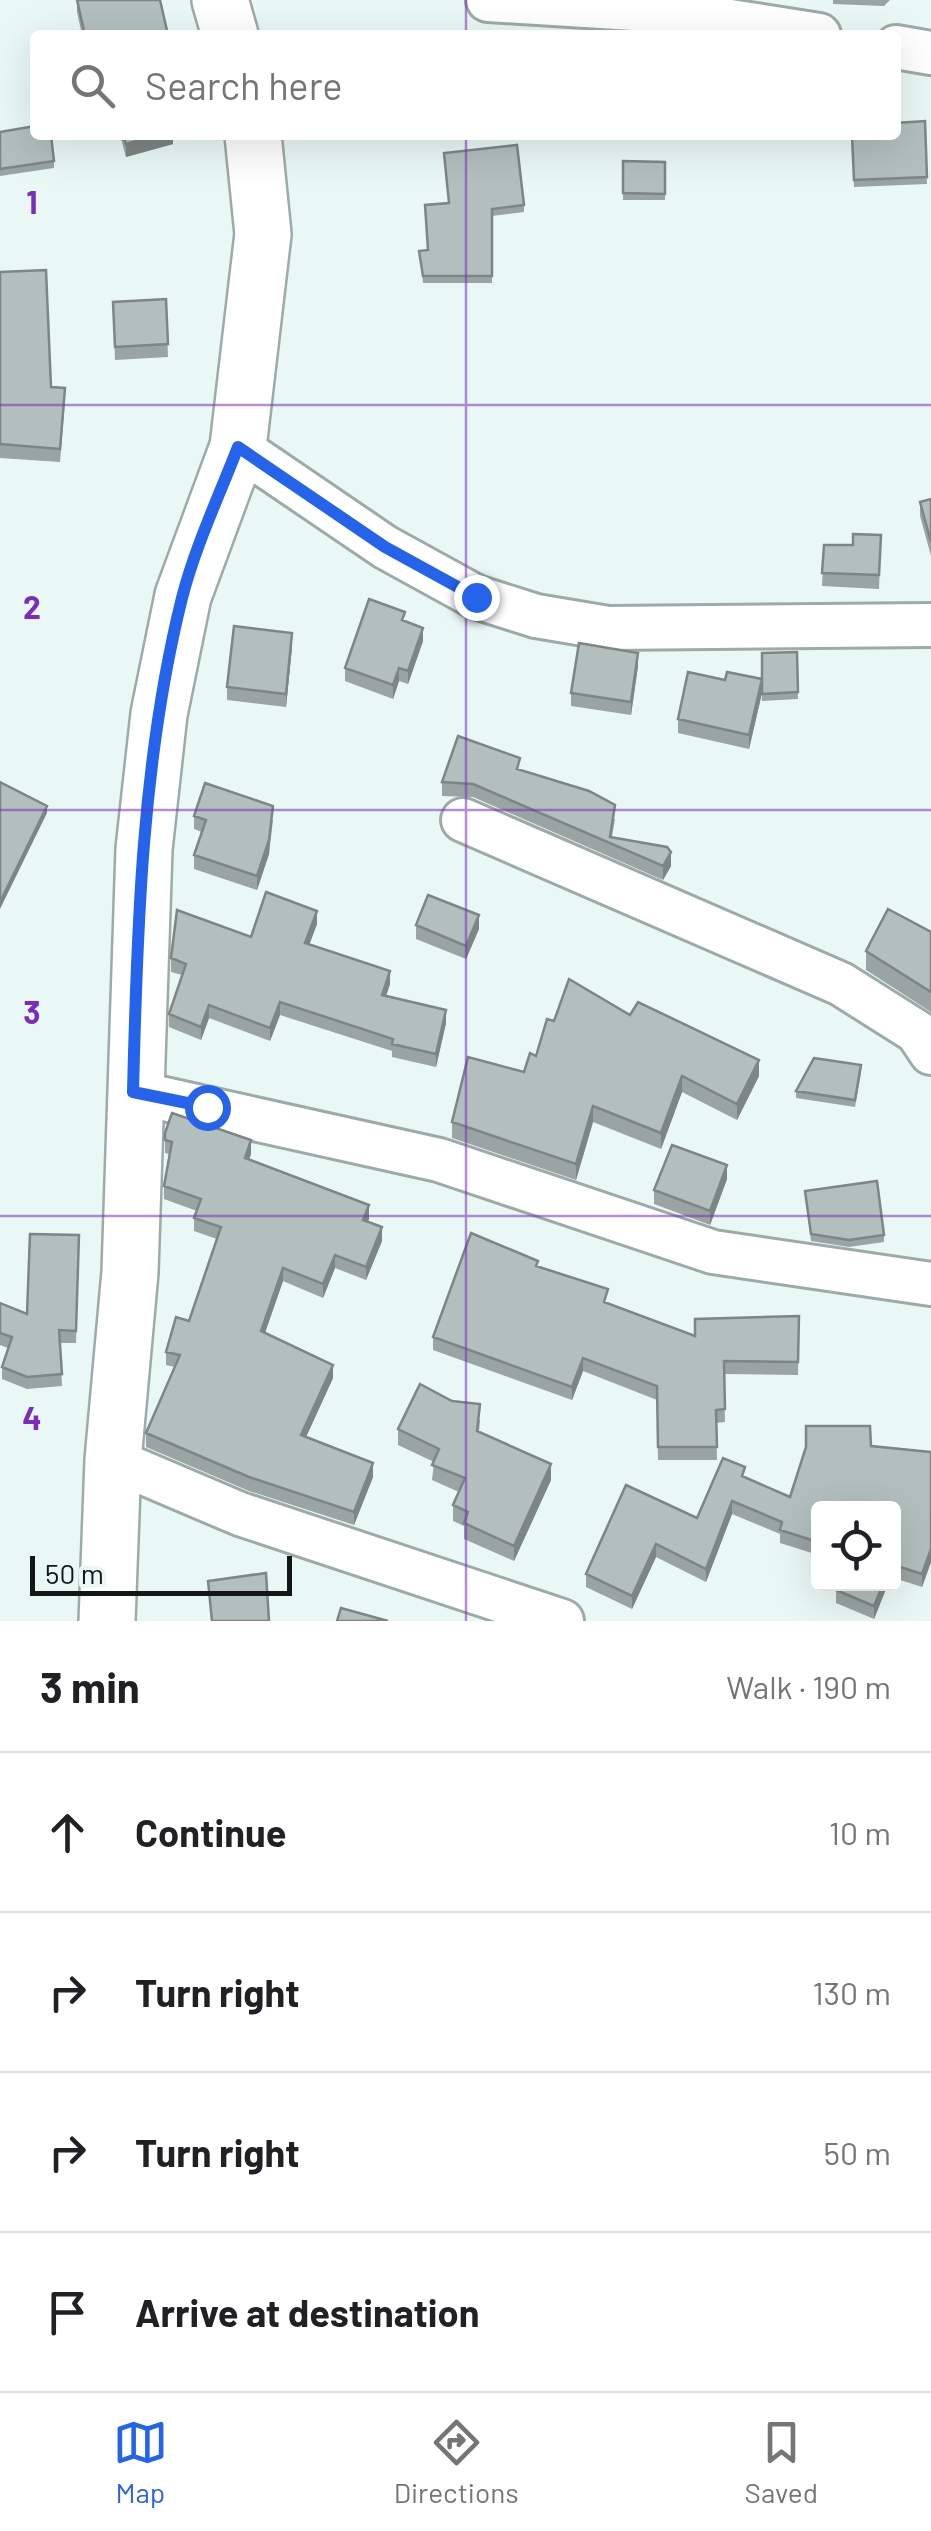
<!DOCTYPE html>
<meta charset="utf-8">
<style>
:root{--surface:#fff;--page:#f2f2f2;--text:#202124;--muted:#757577;--line:#e0e0e0;--accent:#2563eb}
body{margin:0;font-family:Barlow,sans-serif;background:var(--page);color:var(--text)}
.controls{position:absolute;right:30px;bottom:30px;display:grid;overflow:hidden;border-radius:10px;box-shadow:0 10px 40px #0002}
.controls button{width:90px;height:90px;display:grid;place-items:center;padding:0;border:0;border-bottom:2px solid var(--line);background:var(--surface);color:var(--text);font:50px sans-serif}
.scale{position:absolute;left:30px;bottom:25px;width:262px;box-sizing:border-box;padding-left:10px;border:5px solid #131817;border-top:0;font-size:28px;line-height:35px;white-space:nowrap;color:#131817;-webkit-text-stroke:8px #eaf8f5;paint-order:stroke}
.stop{position:absolute;width:30px;height:30px;margin:-22px;border:8px solid #2563eb;border-radius:50%;background:#fff}
.stop.end{background:#2563eb;border-color:#fff;box-shadow:0 2px 10px #0008}
.list{margin:0;padding:0;list-style:none}
h2{display:flex;justify-content:space-between;align-items:center;height:130px;margin:0;padding:0 40px;font-size:42px}
h2 small{font-size:32px;font-weight:400;color:var(--muted)}
.list li{display:grid;grid-template-columns:65px 1fr auto;gap:30px;align-items:center;box-sizing:border-box;height:160px;padding:0 40px;border-top:2px solid var(--line)}
.list b{display:block;font-size:38px;white-space:nowrap}
.list em{font-size:32px;font-style:normal;color:var(--muted)}
.icon{flex:none;width:55px;height:55px;fill:none;stroke:currentColor;stroke-width:2;stroke-linecap:round;stroke-linejoin:round}
.map{position:relative;flex:none;width:931px;height:1621px;overflow:hidden}
.search{position:absolute;background:var(--surface);box-shadow:0 10px 40px #0002;left:30px;right:30px;top:30px;height:110px;display:flex;align-items:center;gap:25px;box-sizing:border-box;padding:0 35px;border-radius:10px;color:var(--muted);font-size:38px}
.sheet{height:770px;background:var(--surface)}
nav{display:flex;justify-content:space-around;align-items:center;box-sizing:border-box;height:140px;border-top:2px solid var(--line);background:var(--surface);font-size:28px;color:var(--muted)}
nav a{display:grid;justify-items:center;gap:5px}
nav .on{color:var(--accent)}
.map>svg:first-child{display:block}
.lines{fill:none;stroke-linecap:round;stroke-linejoin:round}
.street-casing{stroke:#9daba8;stroke-width:48}
.secondary-casing{stroke:#9daba8;stroke-width:60}
.street{stroke:#fff;stroke-width:42}
.secondary{stroke:#fff;stroke-width:55}
.wall{fill:#99a4a3}
.shaded-wall{fill:#7d8684}
.building{fill:#b2bfbd;stroke:#7d8684;stroke-width:2.5}
.route{stroke:#2563eb;stroke-width:12}
.grid{fill:none;stroke:#7b2cbf;stroke-width:2.5;stroke-opacity:0.55}
.grid-label{font-size:32px;text-anchor:middle;font-weight:bold;fill:#7b2cbf;stroke:#eaf8f5;stroke-width:9;stroke-linejoin:round;paint-order:stroke}
</style>
<div class="map">
<svg width="931" height="1621" viewBox="0 0 931 1621">
<rect width="100%" height="100%" fill="#eaf8f5"/>
<g class="lines">
<g class="street-casing">
<path id="street" d="M488,0L666,11L819,35
M896,47L931,53
M238,447L385,547L476,597L536,616L608,628L931,625
M463,820L841,984L917,1032L931,1053
M133,1092L439,1160L713,1252L931,1284
M113,1460L240,1514L562,1621"/>
</g>
<g class="secondary-casing">
<path id="secondary" d="M220,0L230,35
M107,1621L113,1460L130,1272L144,849L159,714L183,596L238,447L263,234L253,135"/>
</g>
<use href="#street" class="street"/>
<use href="#secondary" class="secondary"/>
</g>
<path class="wall" d="M77,0L168,35H82L77,12Z
M833,0H890L884,6L833,4Z
M925,121L927,184L854,187L852,135Z
M0,132L54,161V168L0,176Z
M120,135H173V144L126,157Z
M444,153L524,205V212L492,216V283H423L419,251L428,250L449,203Z
M623,161L665,162V200H623Z
M0,272L51,387L65,402L60,462L0,458Z
M166,299L168,357L115,360L113,302Z
M931,499V556L920,516V502Z
M881,535L879,589L822,586L824,545H853Z
M405,621L423,641L408,684L399,681L393,699L345,681V668Z
M292,647L286,707L227,700V687Z
M797,652L798,699L762,701V653Z
M638,666L631,715L571,706V693Z
M762,693L749,749L678,733V719Z
M520,770L615,819L612,837L671,866L663,880L473,797L442,796V782Z
M194,816L273,820L269,854L257,890L194,869V855L202,832L194,829Z
M317,924L309,945L390,984L386,996L446,1023L436,1067L392,1057V1051L280,1015L270,1041L209,1018L201,1040L169,1027V1014L182,975L171,972V958L251,937Z
M416,925L479,929L466,959L416,939Z
M931,932V1012L866,970V951Z
M630,1015L759,1076L737,1120L682,1092L661,1149L593,1122L576,1180L452,1138V1122L524,1072L536,1056L554,1021Z
M861,1072L855,1107L796,1098V1091Z
M165,1133L251,1154L249,1159L369,1219L367,1222L382,1241L366,1280L335,1268L323,1298L283,1281L265,1333L333,1378L306,1437L373,1477L354,1525L249,1491L146,1447V1433L175,1367L166,1365V1352L189,1321L217,1239L194,1231V1218L197,1211L164,1199V1186L169,1154L165,1153Z
M727,1179L710,1225L654,1204V1190Z
M805,1191L884,1235V1242L849,1247L811,1241Z
M79,1235L76,1343H60L62,1386L27,1389L2,1379V1367L8,1348L0,1345V1303L27,1314Z
M538,1266L607,1304L695,1336L799,1316L798,1375L724,1374L725,1422L716,1423L717,1460H658L657,1400L583,1371L572,1400L433,1350V1337Z
M480,1420L479,1432L551,1480L514,1561L464,1539V1526L453,1521V1505L459,1492L432,1480L434,1462L398,1445V1429Z
M871,1446L931,1452V1562L922,1587L894,1578V1508H818V1555L780,1543V1534L732,1514L706,1582L656,1557L632,1609L586,1587V1574L697,1518L745,1478L790,1497Z
M839,1584H888L874,1619L836,1603V1590Z"/>
<path class="shaded-wall" d="M158,135H173V144L126,157V144Z
M423,628V641L408,684V671Z
M292,633V647L286,707V694Z
M638,653V666L631,715V702Z
M399,668V681L393,699V685Z
M762,679V693L749,749V735Z
M47,806V813L0,909V902Z
M273,806L269,854L257,890V876Z
M671,852V866L663,880V866Z
M317,911V924L305,956V943Z
M479,915V929L466,959V946Z
M390,971V984L382,1008V995Z
M280,1002V1015L270,1041V1028Z
M209,1005V1018L201,1040V1027Z
M446,1010V1023L436,1067V1054Z
M759,1060V1076L737,1120V1104Z
M682,1076V1092L661,1149V1133Z
M593,1106V1122L576,1180V1164Z
M251,1140V1154L245,1171V1158Z
M727,1165V1179L710,1225V1211Z
M369,1205V1219L363,1234V1220Z
M382,1227V1241L366,1280V1267Z
M335,1255V1268L323,1298V1284Z
M283,1268V1281L261,1344V1331Z
M583,1358V1371L572,1400V1387Z
M333,1365V1378L301,1448V1435Z
M373,1463V1477L354,1525V1512Z
M551,1464V1480L514,1561V1546Z
M732,1501V1514L706,1582V1569Z
M656,1544V1557L632,1609V1596Z
M931,1549V1562L922,1587V1574Z
M883,1584H888L874,1619V1606Z"/>
<path class="building" d="M77,0H160L168,35H85Z
M925,121L927,177L854,180L852,135H896V123Z
M35,126V135H51L54,161L0,169V132Z
M123,135H158L126,144Z
M517,145L524,205L492,209V276H423L419,251L428,250L425,205L449,203L444,153Z
M623,161L665,162V194L623,193Z
M46,270L51,387L65,388L60,449L0,444V272Z
M166,299L168,344L115,347L113,302Z
M931,499V542L920,502Z
M853,534L881,535L879,575L822,573L824,545H853Z
M369,599L405,612L402,620L423,628L408,671L399,668L393,685L345,668Z
M234,626L292,633L286,694L227,687Z
M579,643L638,653L631,702L571,693Z
M797,652L798,692L762,694V653Z
M688,672L725,680L727,672L762,679L749,735L678,719Z
M458,736L520,758L517,769L589,791L615,805L610,837L667,847L671,852L663,866L473,784L442,782Z
M0,782L47,806L0,902Z
M205,783L273,806L269,840L257,876L194,855L206,820L194,816Z
M266,892L317,911L305,943L390,971L382,995L446,1010L436,1054L392,1044L393,1039L280,1002L270,1028L209,1005L201,1027L169,1014L186,964L171,958L177,910L251,937Z
M428,895L479,915L466,946L416,925Z
M888,909L931,932V992L866,951Z
M569,979L630,1015L638,1002L759,1060L737,1104L682,1076L661,1133L593,1106L576,1164L452,1122L468,1057L524,1072L530,1053L536,1056L547,1019L554,1021Z
M814,1058L861,1065L855,1100L796,1091Z
M172,1113L251,1140L245,1158L369,1205L363,1220L382,1227L366,1267L335,1255L323,1284L283,1268L261,1331L333,1365L301,1435L373,1463L354,1512L249,1477L146,1433L180,1355L166,1352L176,1317L189,1321L221,1227L194,1218L201,1199L164,1186L172,1142L165,1140V1133Z
M672,1145L727,1165L710,1211L654,1190Z
M877,1181L884,1235L849,1240L811,1234L805,1191Z
M471,1233L538,1261L536,1266L608,1289L604,1302L695,1336V1319L799,1316L798,1362L724,1361L725,1409L716,1410L717,1447H658L657,1386L583,1358L572,1387L433,1337Z
M30,1234L79,1235L76,1331L59,1330L62,1374L27,1377L2,1367L12,1337L0,1333V1303L27,1314Z
M420,1384L452,1401L480,1404L477,1431L551,1464L514,1546L464,1523L468,1512L453,1505L465,1478L432,1465L439,1449L398,1429Z
M806,1426H870L871,1446L931,1452V1549L922,1574L894,1565V1508H818V1542L780,1530L782,1522L732,1501L706,1569L656,1544L632,1596L586,1574L626,1485L697,1518L723,1458L745,1467L742,1476L790,1497L806,1447Z
M266,1573L269,1621H212L208,1581Z
M839,1584H883L874,1606L836,1590Z
M341,1608L388,1621H337Z"/>
<g class="lines">
<path class="route" d="M207,1107L133,1092C137,928 142,758 182,598C195,547 219,496 238,447L385,547L476,597"/>
</g>
<path class="grid" d="M466,0V35M466,135V1621M0,405H931M0,810H931M0,1216H931"/>
<g class="grid-label">
<text x="32" y="214">1</text>
<text x="32" y="619">2</text>
<text x="32" y="1024">3</text>
<text x="32" y="1430">4</text>
</g>
</svg>
<div class="controls">
<button><svg class="icon" aria-label="locate" viewBox="0 0 24 24"><circle cx="12" cy="12" r="6"/><path d="M12 2v4M12 18v4M2 12h4M18 12h4"/></svg></button>
</div>
<div class="scale">50 m</div>
<div class="stop" style="left:207px;top:1107px"></div>
<div class="stop end" style="left:476px;top:597px"></div>
<div class="search"><svg class="icon" aria-label="search" viewBox="0 0 24 24"><circle cx="10" cy="10" r="6"/><path d="M15 15l6 6"/></svg>Search here</div>
</div>
<section class="sheet">
<h2>3 min<small>Walk · 190 m</small></h2>
<ul class="list">
<li><svg class="icon" aria-label="ahead" viewBox="0 0 24 24"><path d="M12 20V5M6 11l6-6 6 6"/></svg><div><b>Continue</b></div><em>10 m</em></li>
<li><svg class="icon" aria-label="right" viewBox="0 0 24 24"><path d="M7 20v-9h11M14 6l5 5-5 5"/></svg><div><b>Turn right</b></div><em>130 m</em></li>
<li><svg class="icon" aria-label="right" viewBox="0 0 24 24"><path d="M7 20v-9h11M14 6l5 5-5 5"/></svg><div><b>Turn right</b></div><em>50 m</em></li>
<li><svg class="icon" aria-label="arrive" viewBox="0 0 24 24"><path d="M6 21V4h12l-3 4 3 4H6"/></svg><div><b>Arrive at destination</b></div></li>
</ul>
</section>
<nav>
<a class="on"><svg class="icon" aria-label="map" viewBox="0 0 24 24"><path d="M3 6l6-2 6 2 6-2v14l-6 2-6-2-6 2zM9 4v14M15 6v14"/></svg>Map</a>
<a><svg class="icon" aria-label="directions" viewBox="0 0 24 24"><path d="M12 3l9 9-9 9-9-9zM9 14v-3h6M13 9l2 2-2 2"/></svg>Directions</a>
<a><svg class="icon" aria-label="saved" viewBox="0 0 24 24"><path d="M7 4h10v16l-5-4-5 4z"/></svg>Saved</a>
</nav>
